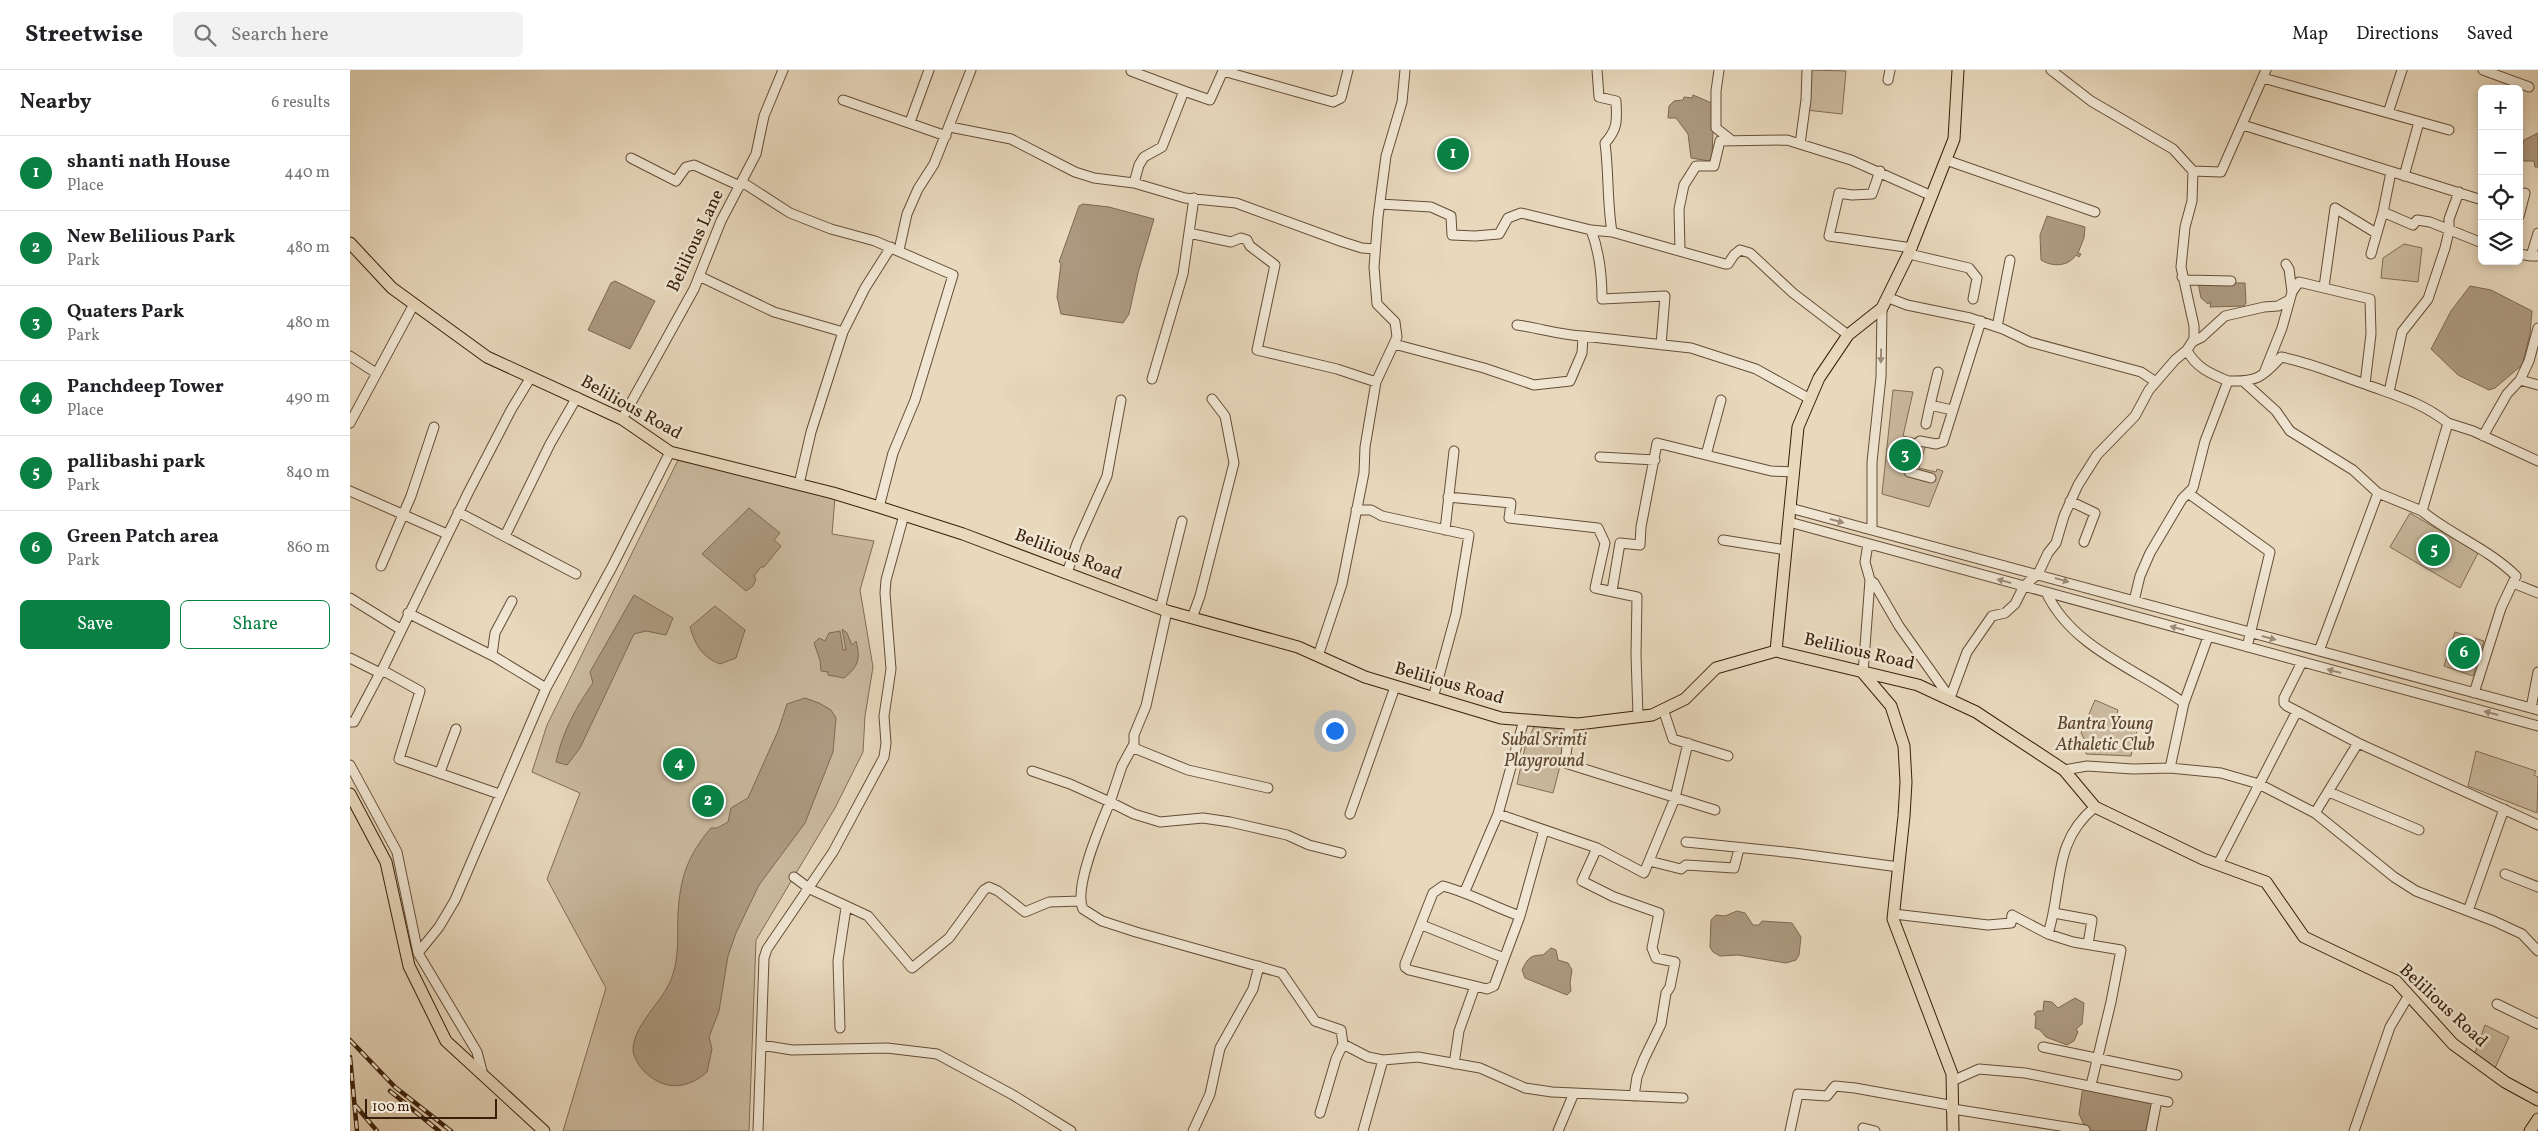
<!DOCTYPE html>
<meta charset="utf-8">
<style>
:root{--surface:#fff;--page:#f2f2f2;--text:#202124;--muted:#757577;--line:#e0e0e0;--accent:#0b8043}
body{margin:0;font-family:Vollkorn,serif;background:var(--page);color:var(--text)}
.controls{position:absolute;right:15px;top:15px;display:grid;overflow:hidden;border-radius:8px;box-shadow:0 2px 8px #0003}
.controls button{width:45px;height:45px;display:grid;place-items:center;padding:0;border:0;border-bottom:1px solid var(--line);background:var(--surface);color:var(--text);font:25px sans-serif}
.scale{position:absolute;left:15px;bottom:12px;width:132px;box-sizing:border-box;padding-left:5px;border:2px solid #391f09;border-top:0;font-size:14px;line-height:18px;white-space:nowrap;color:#391f09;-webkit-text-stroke:4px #f0e6d3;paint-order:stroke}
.you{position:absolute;left:984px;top:660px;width:18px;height:18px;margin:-12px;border:4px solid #fff;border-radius:50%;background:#1a73e8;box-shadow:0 0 0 8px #1a73e833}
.badge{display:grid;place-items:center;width:32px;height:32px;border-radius:50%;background:var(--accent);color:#fff;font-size:16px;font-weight:700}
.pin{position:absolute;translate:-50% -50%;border:2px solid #fff;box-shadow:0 1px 5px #0006}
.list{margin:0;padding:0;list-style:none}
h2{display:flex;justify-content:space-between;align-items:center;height:65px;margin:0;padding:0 20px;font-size:21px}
h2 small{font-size:16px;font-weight:400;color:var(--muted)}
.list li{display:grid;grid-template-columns:32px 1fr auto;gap:15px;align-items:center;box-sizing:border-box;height:75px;padding:0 20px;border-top:1px solid var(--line)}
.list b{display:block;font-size:19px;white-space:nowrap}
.list p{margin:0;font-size:16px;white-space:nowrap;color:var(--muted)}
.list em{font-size:16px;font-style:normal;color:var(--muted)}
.actions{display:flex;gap:10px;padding:15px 20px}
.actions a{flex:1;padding:11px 0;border:1px solid var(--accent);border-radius:8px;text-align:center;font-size:18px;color:var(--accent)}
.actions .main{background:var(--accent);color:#fff}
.icon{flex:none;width:28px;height:28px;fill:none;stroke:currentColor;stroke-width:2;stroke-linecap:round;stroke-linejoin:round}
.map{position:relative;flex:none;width:2188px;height:1061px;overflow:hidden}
header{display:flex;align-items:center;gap:30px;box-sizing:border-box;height:70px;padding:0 25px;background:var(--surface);border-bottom:1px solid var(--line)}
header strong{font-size:24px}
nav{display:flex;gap:28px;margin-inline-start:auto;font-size:18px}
.search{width:350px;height:45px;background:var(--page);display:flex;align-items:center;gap:12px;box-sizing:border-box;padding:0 18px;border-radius:8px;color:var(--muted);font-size:19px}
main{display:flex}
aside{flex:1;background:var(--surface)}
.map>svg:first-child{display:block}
.green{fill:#cab99e;stroke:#826c54}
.water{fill:#ac997f;stroke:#7e6850}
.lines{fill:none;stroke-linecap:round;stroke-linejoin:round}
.minor-casing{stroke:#654d36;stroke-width:11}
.major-casing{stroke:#391f09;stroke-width:13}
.minor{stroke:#f0e6d3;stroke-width:9}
.major{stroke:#e8d8bc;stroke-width:11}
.rail-casing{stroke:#391f09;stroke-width:4.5}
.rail{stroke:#f0e6d3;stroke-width:2.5;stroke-dasharray:8;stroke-linecap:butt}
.oneway{fill:#9e8c78}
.labels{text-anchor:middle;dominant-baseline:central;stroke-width:5;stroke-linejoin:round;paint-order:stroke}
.street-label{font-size:18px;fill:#391f09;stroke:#f0e6d3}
.park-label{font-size:18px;font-style:italic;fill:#5d462e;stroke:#f0e6d3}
</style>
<header>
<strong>Streetwise</strong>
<div class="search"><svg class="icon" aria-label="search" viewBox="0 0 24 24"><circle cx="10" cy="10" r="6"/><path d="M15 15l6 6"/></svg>Search here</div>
<nav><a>Map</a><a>Directions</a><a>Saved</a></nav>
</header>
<main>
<aside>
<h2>Nearby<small>6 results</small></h2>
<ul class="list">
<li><span class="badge">1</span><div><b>shanti nath House</b><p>Place</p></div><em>440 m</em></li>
<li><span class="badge">2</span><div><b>New Belilious Park</b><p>Park</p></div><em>480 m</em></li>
<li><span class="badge">3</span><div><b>Quaters Park</b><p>Park</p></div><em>480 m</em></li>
<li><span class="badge">4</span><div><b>Panchdeep Tower</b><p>Place</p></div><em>490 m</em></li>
<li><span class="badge">5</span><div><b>pallibashi park</b><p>Park</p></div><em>840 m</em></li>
<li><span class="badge">6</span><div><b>Green Patch area</b><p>Park</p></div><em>860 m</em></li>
</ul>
<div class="actions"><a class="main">Save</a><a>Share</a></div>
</aside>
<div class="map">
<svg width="2188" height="1061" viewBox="0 0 2188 1061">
<rect width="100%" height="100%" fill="#e8d8bc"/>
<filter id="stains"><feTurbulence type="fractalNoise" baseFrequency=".004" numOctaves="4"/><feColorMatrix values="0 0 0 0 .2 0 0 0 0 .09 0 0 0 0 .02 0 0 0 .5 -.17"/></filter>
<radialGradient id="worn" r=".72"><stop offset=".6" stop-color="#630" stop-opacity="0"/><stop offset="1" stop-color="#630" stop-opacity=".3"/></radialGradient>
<path class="green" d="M1458,0L1496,1L1492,44L1456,40Z
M2054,174L2072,178L2068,212L2031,208L2033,188Z
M1543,320L1563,322L1553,366L1577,371L1569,398L1586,402L1587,399L1593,401L1579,437L1532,424Z
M328,390L485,427L482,464L524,471L510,520L523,597L515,646L513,682L485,738L406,870L399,1061H213L256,918L197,809L230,723L182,702L197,655Z
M2060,443L2128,483L2110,518L2040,477Z
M2105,562L2134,571L2123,606L2094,596Z
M1745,630L1768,640L1766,647L1788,657L1781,686L1736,684L1737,674L1731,663Z
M1186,653L1220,658L1203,723L1167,714L1176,673Z
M2126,681L2186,701L2184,705L2188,707L2187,743L2118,716Z
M2135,955L2159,967L2145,998L2124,986Z"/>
<path class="water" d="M1343,25L1364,34L1362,87L1359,91L1341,88L1338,64L1326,48H1318L1319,36L1324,31L1333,30L1334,27L1342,28Z
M2188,63V97H2185L2184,91H2174L2170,85L2174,70Z
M733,134L759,137L804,149L788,203L779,244L773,253L711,244L707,227L711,193L709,192L729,136Z
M1697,146L1735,157L1734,168L1728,183L1731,184L1729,187L1726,185C1718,197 1702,197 1691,190L1690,165Z
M265,211L305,231L280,279L238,260L261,213Z
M1848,213H1895L1896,233L1894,236L1860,237L1861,232L1858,234L1851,228Z
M2120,216L2141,220L2182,241L2180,264L2172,295L2145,318L2139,320L2108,305L2081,279L2101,241Z
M399,438L430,463L424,470L431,476L414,497H411L404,506L406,509L403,516L396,521L352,484Z
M284,525L323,548L316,565L296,561L284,564L230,678L217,695L206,692C212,663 226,637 243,613L240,602Z
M365,536L395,560L386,588L370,594C351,586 346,576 340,557Z
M492,559L497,563L502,575L506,571C511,589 508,597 494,608L478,605V602L471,601L470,590L464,573L469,568L475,571L479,563L490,561L493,580H496Z
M455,628L469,633L481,640L486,648L483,682L455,753L409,815L386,863L378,886L369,941L359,967L362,979L357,1002C336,1020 314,1021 294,1001C289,996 284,988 283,981C283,956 309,935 319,914C330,891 327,868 328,844C330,807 338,785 361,758H367L378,752L381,738L398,728L428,661L437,634Z
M1387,841L1395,843L1403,855H1409L1412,851L1442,853L1451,867L1449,885L1446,890L1436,893L1388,885L1370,886L1363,882L1360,877L1361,850L1366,845L1375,846Z
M1201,878L1206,880L1208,890L1218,893L1222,900L1220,913L1221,921L1217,925L1175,908L1172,900C1178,888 1180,885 1193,885Z
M1725,928L1734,933L1732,954L1726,959L1728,962L1724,971L1717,975L1696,967L1690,960L1685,958L1686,947L1684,944L1687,941H1693L1694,931L1702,932L1708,938Z
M1733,1016L1802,1031L1798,1061H1737L1729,1044Z"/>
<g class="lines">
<g class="minor-casing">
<path id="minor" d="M1247,0L1249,27L1266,31C1267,50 1268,59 1255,73C1259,103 1257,132 1262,162L1241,160C1250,183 1252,205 1252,229L1315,226L1311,275
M1369,0L1366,21V58L1380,69
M2133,0L2179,17
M781,1L834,21
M1913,8L2099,60
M1538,10L1540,0
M493,30L596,66
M2038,43L2052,0
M560,52L579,0
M1893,55L2132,130
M600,57L661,69L725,102L744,108L784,113L835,128L886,133L993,172L1012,178L1025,179
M1450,74L1456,30L1457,0
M281,88L326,111L336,97L344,95L390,116
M1596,90L1745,142
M1530,101L1522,124L1502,125L1489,123L1479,166L1562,178
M1843,101L1871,102L1916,0
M2054,106L2069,52
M392,112L440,143L481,159L525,171L603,205L565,330L543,383L529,437
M784,113L789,95L794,87L812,77L834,21L860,30L873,1L983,32L991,28L998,0
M1030,134L1081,137L1101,146L1102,165L1125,166L1149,164L1158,148L1171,143L1241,160
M2033,142L2041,102
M2169,146L2175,123
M1262,162L1375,194H1378L1384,185L1390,180L1400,183L1443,223L1498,265
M839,163L881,172L891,168L897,170L900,176L925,195L907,280L987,299L1026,312
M2188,163L2181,186H2188
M549,180L557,144L568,119L584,94L621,0
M1330,180L1329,139L1334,115L1346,96H1364L1370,71L1437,70L1501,90L1582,126
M1559,184L1619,198L1627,208L1623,229
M2021,184L2033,142L2063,155L2067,150L2080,152L2132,173
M2169,184L2181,186
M1936,194L1939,199L1942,222
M349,206L424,242L493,262
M1832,207L1837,210L1881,211
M1974,217L1985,138L2026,163
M1539,228L1557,235L1620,248L1653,259L1680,272L1791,302L1806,312
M1167,255C1190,258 1210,265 1233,266
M1647,257L1660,190
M1842,272L1852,267L1875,246L1914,237L1928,236L1939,230
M1044,274L1134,298L1184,315L1220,311L1232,283L1233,266L1341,278L1406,299L1460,329
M0,286L26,303
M1914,303L1932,258L1942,222L1949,212L2020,229L2021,264L2015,314
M802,309L833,204L844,128
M2170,310L2188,315
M1878,311C1906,312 1912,308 1931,287C1963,293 1985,304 2015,314C2047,326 2071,332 2098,353
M1894,312L1926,341L1940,361L2003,400L2028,423
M2039,322L2052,262L2078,229L2095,178L2099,161V149L2109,122
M1580,335L1588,302
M272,349L344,219L371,151L406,84L414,46L433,0
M0,353L64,234
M1576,354L1580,335L1602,340
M2133,366L2157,324L2170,310L2179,291L2188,258
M1356,385L1371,330
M1250,387L1305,390
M1581,408L1559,402L1566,374L1570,371L1586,374L1593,372L1631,251
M449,414L461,362L493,262L515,218L541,177
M0,421L97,464
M1838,423L1920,482L1897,577
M1098,427L1161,433L1159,448L1248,458L1255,473L1245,518L1287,527L1286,585L1288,646
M1720,431L1745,443L1734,472
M1440,438L2188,640
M1006,440H1021L1032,446L1119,465L1106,544L1083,628
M2072,441C2101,465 2139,479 2166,506L2151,538L2124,623
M108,442L226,504
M1439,452L2188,656
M1095,460L1104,381
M1522,460V392L1531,307L1532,238
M155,466L200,374L227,327
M1373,470L1436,480
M31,496L61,426L84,357
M717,503L727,473L757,406L771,330
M1520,510L1524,513L1549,556L1600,628
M2163,513L2188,523
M1262,521L1270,473L1290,475L1291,457L1307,373L1421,401L1444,402
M1696,522C1722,578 1787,599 1834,633
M0,528L50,559
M1784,531L1790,506L1800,483L1832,429L1843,418L1855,371L1878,311C1861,304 1845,297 1837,280
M810,539L832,451
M817,541L796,636L784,665V678L838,700L918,718
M58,543L145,587L196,618
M842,548L850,526L884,393L875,346L862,329
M1969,581L2028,423L2072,441L2098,353L2123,361L2188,391
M142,585L145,563L162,531
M968,586L992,514L1014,403L1015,377L1026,312L1047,267L1045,252L1027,234L1024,197L1028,147L1036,86L1052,32L1055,0
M0,588L30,603L32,600L118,423L161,340L181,307
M1952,592L1934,628V633L1937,636L2008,673L2188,755
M32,600L70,621L49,689L149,724
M1513,603L1520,510L1515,492L1518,474
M1600,628L1617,582L1642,546L1655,543L1665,534L1674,516L1688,504L1698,483L1706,473L1714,446L1728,415L1747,385L1785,346L1799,320L1825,290L1837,280L1844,269V256L1831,197L1835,157L1842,131L1843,101L1823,79L1741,31L1701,0
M2181,638L2188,602
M1313,639L1323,669L1378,686
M1174,650L1148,744L1247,778L1232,811L1264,827L1309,843L1302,878L1306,888L1325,892L1320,917L1316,923L1311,954L1294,989L1287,1007L1284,1026
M0,652H4L30,603
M1220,653L1215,693L1365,740
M784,674L772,696L760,732L784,744L810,752L853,748L880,752L937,765L959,775L991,783
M0,695L47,782L68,883L127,982L133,1005
M1820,698L1834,633L1858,567
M1714,700L1737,696L1783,699L1820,698L1871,703L1909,714L1965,743L2044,807L2066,821L2144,851L2172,864L2188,881
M682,701L720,714L760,732C751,754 723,818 733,839L752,851L786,862L932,903L965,951L991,960L993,974L1018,987L1033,990L1068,987L1130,998L1175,1018L1202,1022L1333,1028
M90,702L106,659
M1979,722L2069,760
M1965,743L2008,673
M1000,744L1045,617
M1336,772L1444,783L1549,797
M1247,778L1294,803L1325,728L1338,673
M1299,791L1331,799L1336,795L1384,798L1389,779
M1868,794L1947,641
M2155,804L2188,817
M444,807L460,819L518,846L562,898L599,868L634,820L639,817L648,821L675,842L699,832L731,831
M1115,821L1148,744
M2118,841L2154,739
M1704,843L1742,850L1738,874
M1544,844L1638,855L1661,853L1662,845L1698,864C1713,817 1702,772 1745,737
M1072,855L1154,888
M1698,864L1723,872L1771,880L1761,932L1741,1015
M68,883L89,857L105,830L196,618L262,497L320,382
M1125,916L1137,919L1144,916L1170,846
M2147,934L2188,954
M490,958L488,891L496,838
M411,975L442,980L537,978L587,984L663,1025L721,1061
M1693,977L1827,1005
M1104,994L1109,961L1125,916L1059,900L1055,897V894L1083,823L1093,816C1120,823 1144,837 1170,846L1194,760
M1602,1011L1629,999L1675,1003L1818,1032
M1603,1039L1735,1060
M970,1043L986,989L993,974
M1513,1058L1525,1061
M408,1061L414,888L417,879L483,782L534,687L536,673L534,646L541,599L535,523L536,510L554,445
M843,1061L860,1024L870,978L903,919L909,896
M1013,1061L1033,990
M1208,1061L1224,1023
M1440,1061L1448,1024L1477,1026L1485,1016L1505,1018L1599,1035L1603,1043
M1801,1061L1807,1030
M2004,1061L2040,957L2059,925"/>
</g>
<g class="major-casing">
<path id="major" d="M0,173L42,218L137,287L272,349L320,382L483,423L529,437L613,464L817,541L948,577L1015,607L1151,648L1228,654L1302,645L1335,629L1366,598L1426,581L1568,615L1626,642L1714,700L1745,737L1853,789L1916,812L1954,867L2046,911L2103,974L2155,1012L2188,1030
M1426,581L1448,357L1469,308L1498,265L1532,238L1559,183L1604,69L1608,0
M1513,603L1541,636L1554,676L1556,712L1554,746L1543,849L1602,1004L1603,1061
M0,724L36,792L59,896L96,971L194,1061
M2180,1061L2188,1049"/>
</g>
<use href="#minor" class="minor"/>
<use href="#major" class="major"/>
<g class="rail-casing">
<path id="rail" d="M0,970L45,1017L101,1061
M0,987L7,1061
M40,1021L89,1061
M5,1035L27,1061"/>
</g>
<use href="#rail" class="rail"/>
</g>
<defs><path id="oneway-solid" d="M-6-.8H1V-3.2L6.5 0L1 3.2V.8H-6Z" transform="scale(1.25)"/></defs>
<g class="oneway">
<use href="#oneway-solid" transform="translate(1531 286) rotate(91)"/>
<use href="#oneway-solid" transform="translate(1487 451) rotate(15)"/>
<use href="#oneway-solid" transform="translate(1712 510) rotate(16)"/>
<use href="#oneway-solid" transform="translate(1654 511) rotate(-165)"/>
<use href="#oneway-solid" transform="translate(1827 558) rotate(-165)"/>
<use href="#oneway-solid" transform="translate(1919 568) rotate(15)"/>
<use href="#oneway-solid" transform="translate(1984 601) rotate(-165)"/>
<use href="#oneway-solid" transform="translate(2141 643) rotate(-165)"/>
</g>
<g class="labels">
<g class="street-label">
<text transform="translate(346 171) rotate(-65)">Belilious Lane</text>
<text transform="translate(281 338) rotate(29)">Belilious Road</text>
<text transform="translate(718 485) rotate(21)">Belilious Road</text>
<text transform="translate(1509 582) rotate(13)">Belilious Road</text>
<text transform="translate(1099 614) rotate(16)">Belilious Road</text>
<text transform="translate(2093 936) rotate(43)">Belilious Road</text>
</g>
<g class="park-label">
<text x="1755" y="654">Bantra Young<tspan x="1755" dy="21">Athaletic Club</tspan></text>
<text x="1194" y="670">Subal Srimti<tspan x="1194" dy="21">Playground</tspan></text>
</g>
</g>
<rect width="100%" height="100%" filter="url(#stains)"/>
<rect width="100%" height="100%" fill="url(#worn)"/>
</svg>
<div class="controls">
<button>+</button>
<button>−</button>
<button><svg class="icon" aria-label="locate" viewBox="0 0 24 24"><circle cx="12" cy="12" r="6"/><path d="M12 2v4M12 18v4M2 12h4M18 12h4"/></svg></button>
<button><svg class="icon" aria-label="layers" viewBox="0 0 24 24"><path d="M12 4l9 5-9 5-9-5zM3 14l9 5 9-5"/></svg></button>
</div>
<div class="scale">100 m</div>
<div class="you"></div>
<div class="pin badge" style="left:1103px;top:84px">1</div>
<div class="pin badge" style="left:358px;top:731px">2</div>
<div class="pin badge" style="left:1555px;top:385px">3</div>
<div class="pin badge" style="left:329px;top:694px">4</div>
<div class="pin badge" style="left:2084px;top:480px">5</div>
<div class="pin badge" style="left:2114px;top:583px">6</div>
</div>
</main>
